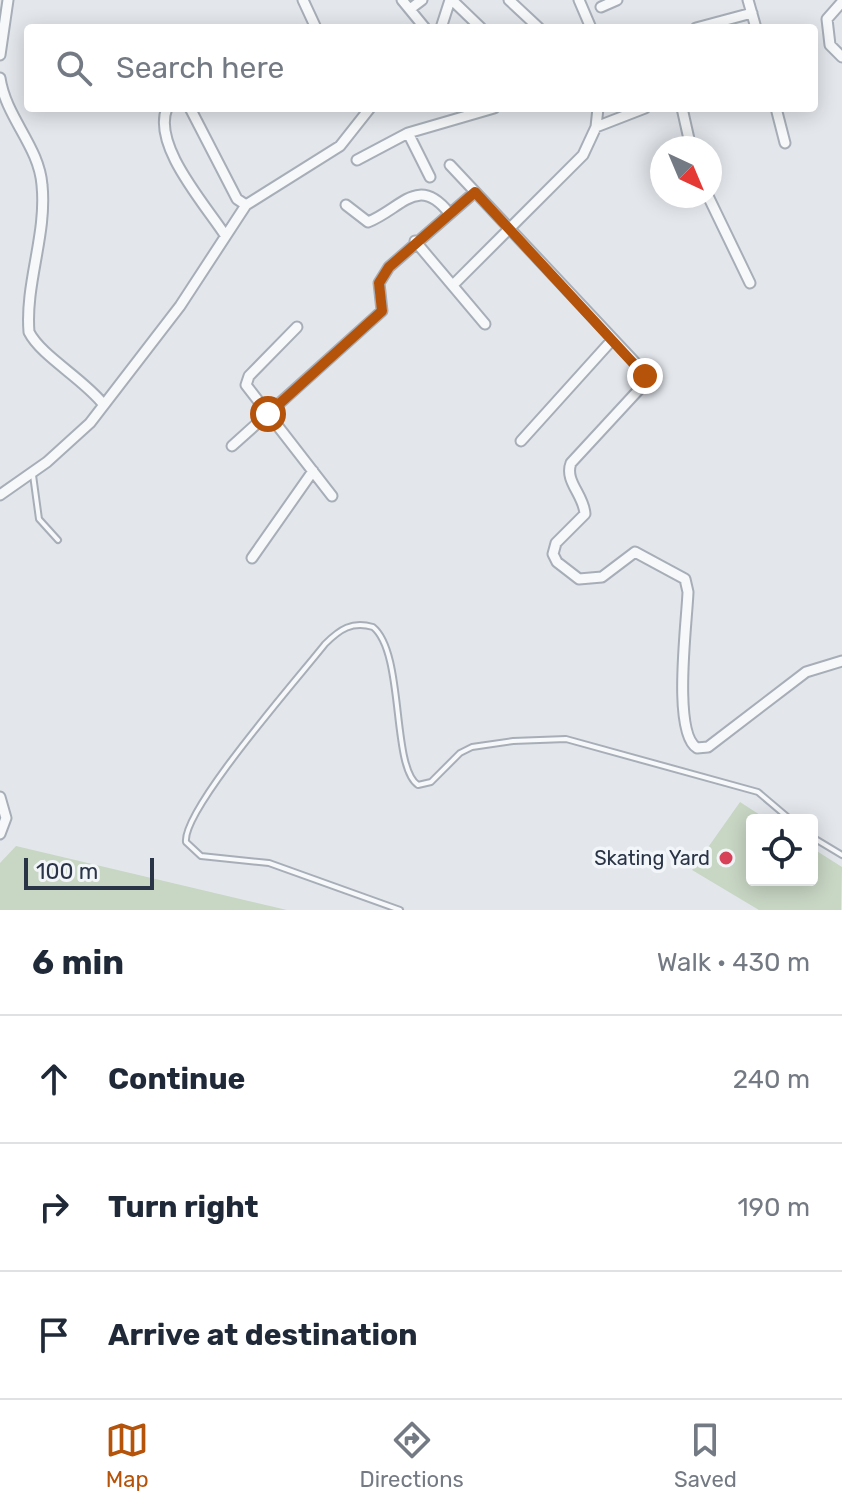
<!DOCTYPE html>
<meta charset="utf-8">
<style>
:root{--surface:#fff;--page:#f2f2f3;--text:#1f2937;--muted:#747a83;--line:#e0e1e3;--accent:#b45309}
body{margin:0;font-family:Rubik,sans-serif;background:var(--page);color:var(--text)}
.controls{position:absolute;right:24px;bottom:24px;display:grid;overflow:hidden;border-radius:8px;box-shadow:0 4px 20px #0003}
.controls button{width:72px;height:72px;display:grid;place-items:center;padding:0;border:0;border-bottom:2px solid var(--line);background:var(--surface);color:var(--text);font:40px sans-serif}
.compass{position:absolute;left:650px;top:136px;width:72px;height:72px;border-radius:50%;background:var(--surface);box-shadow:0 4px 20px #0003;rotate:136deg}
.scale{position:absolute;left:24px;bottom:20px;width:130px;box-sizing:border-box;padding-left:8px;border:4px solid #293446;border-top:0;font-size:22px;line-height:28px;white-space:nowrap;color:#293446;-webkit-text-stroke:6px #f3f6f9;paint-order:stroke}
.stop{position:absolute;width:24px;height:24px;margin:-18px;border:6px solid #b45309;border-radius:50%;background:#fff}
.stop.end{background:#b45309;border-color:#fff;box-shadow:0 2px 8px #0008}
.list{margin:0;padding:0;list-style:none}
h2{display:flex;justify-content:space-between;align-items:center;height:104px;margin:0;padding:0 32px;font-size:34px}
h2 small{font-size:26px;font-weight:400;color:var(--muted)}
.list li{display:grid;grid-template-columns:52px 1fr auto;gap:24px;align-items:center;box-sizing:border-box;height:128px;padding:0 32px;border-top:2px solid var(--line)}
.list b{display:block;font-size:30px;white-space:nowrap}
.list em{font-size:26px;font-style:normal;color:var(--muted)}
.icon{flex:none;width:44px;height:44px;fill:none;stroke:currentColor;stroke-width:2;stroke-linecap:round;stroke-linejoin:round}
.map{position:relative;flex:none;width:842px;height:910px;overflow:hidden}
.search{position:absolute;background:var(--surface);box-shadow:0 4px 20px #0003;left:24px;right:24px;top:24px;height:88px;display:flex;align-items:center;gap:20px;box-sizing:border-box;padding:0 28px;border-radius:8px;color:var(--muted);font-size:30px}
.sheet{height:488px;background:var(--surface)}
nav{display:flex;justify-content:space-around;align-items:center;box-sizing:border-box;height:112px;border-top:2px solid var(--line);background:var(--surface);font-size:22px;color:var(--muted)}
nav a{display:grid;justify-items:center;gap:4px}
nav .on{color:var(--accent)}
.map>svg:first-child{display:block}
.green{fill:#c8d6c4}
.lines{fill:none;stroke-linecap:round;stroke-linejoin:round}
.lane-casing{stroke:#a7aeb7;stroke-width:8}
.street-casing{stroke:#a7aeb7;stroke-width:13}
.lane{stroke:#f6f8fa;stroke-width:4}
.street{stroke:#f6f8fa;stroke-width:9}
.route{stroke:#b45309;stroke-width:10}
.poi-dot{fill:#d74259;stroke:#f3f6f9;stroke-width:3}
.labels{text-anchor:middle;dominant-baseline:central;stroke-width:7;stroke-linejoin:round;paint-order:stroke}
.poi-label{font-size:20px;fill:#293446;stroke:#f3f6f9;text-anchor:end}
</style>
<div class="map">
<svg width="842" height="910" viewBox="0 0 842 910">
<rect width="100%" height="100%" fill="#e3e7ec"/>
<path class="green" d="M740,802L768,820H752V880H812V848L842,867L841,910H759L692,870Z
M16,846L287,910H0V863Z"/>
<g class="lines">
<g class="lane-casing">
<path id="lane" d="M33,475L39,519L58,540
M812,837L842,855
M400,910L269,863L201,856L186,842C182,810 300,676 325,644C340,629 352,621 373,627C405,653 391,767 418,785L431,782L460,753L472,747L513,741L566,739L758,792L791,820"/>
</g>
<g class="street-casing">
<path id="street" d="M303,0L316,28
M402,0L425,28
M452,0L481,28
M509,0L539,28
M579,0L591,28
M748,0L756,28
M842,2L827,19L830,45L842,57
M601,7L617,0
M410,9L422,0
M441,28L450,0
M696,28L752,13
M0,55L8,0
M0,78C6,118 39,146 42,185C47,235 25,283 29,332C41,356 84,379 104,405
M167,108C152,145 204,203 225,235
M190,108L237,199L246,205L340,146L370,108
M682,108L691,148
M776,108L785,143
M596,127L645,108
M408,133L430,177
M357,160L408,133L494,108
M450,165L644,372V384L571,463C564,481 584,495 585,514L556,543L553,554L557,562L579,579L602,577L635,552L685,579L688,592C687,622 672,733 697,748L708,747L806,672L842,661
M708,196L750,283
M346,205L368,222C401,209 418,174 449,213
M415,241L485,324
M453,285L583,155L596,127L598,108
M297,327L249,376L246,385L332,496
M521,441L613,339
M232,446L382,311L379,283L389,267L475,192
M0,495L47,462L90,423L180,306L246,205
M252,558L313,471
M0,797L6,818L0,834"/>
</g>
<use href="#lane" class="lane"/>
<use href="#street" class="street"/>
</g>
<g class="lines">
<path class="route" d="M268,414L382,311L379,283L389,267L475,192L645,376"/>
</g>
<circle class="poi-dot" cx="726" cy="858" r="8"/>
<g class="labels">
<g class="poi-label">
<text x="710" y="858">Skating Yard</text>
</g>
</g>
</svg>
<div class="controls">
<button><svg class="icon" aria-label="locate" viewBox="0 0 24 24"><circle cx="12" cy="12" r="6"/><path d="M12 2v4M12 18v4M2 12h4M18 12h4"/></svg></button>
</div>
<svg class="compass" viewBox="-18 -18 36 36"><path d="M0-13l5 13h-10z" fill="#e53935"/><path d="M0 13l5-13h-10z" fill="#747a83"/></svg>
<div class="scale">100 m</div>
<div class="stop" style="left:268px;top:414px"></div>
<div class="stop end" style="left:645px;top:376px"></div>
<div class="search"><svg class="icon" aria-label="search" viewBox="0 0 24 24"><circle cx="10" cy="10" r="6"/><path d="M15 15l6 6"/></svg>Search here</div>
</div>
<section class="sheet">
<h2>6 min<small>Walk · 430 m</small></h2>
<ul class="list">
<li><svg class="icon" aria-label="ahead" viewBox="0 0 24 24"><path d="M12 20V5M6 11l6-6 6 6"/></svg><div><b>Continue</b></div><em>240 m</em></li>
<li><svg class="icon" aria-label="right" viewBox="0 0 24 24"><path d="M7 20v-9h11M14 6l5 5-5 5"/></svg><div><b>Turn right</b></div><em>190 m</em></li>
<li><svg class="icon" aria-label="arrive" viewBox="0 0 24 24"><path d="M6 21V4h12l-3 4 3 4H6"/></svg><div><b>Arrive at destination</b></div></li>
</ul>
</section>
<nav>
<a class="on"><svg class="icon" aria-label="map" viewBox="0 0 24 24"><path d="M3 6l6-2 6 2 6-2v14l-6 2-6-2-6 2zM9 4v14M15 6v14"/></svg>Map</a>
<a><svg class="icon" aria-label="directions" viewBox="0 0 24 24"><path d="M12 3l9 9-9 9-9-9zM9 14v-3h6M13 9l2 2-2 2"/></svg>Directions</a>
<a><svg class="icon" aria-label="saved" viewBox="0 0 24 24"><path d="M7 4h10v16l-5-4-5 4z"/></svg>Saved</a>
</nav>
